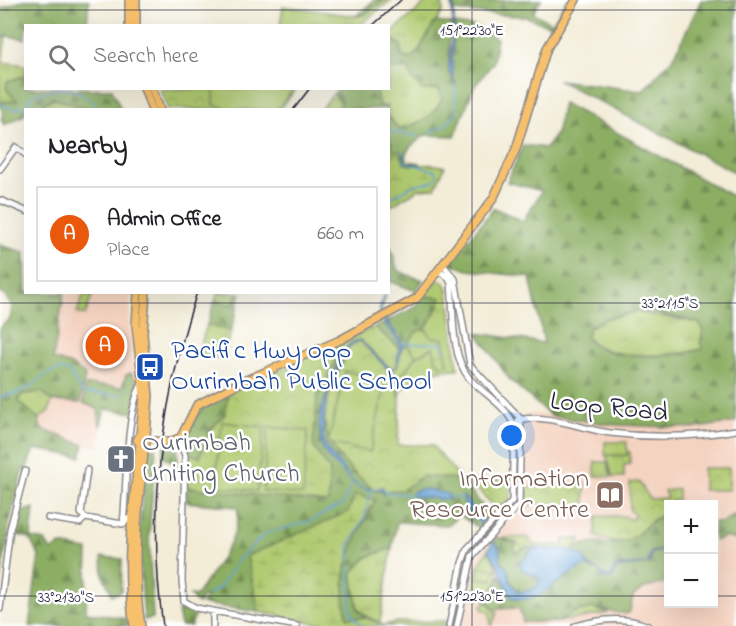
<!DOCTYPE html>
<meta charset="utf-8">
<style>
:root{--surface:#fff;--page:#f2f2f2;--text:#202124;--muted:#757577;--line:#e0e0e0;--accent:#ea580c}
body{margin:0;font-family:"Indie Flower",sans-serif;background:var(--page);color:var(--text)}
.controls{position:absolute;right:18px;bottom:18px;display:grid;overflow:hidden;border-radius:0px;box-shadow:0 6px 24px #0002}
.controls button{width:54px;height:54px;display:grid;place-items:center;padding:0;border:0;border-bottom:2px solid var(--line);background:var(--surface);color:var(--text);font:30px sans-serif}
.you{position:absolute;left:512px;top:436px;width:21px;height:21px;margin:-15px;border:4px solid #fff;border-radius:50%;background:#1a73e8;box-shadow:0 0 0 9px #1a73e833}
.badge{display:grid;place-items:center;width:39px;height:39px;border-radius:50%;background:var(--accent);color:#fff;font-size:20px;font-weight:700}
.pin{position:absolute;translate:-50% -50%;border:3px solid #fff;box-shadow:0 2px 6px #0006}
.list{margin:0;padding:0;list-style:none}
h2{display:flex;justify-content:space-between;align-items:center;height:78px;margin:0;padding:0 24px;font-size:26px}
h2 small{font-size:20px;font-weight:400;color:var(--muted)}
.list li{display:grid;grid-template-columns:39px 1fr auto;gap:18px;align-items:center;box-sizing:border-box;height:96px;margin:0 12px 12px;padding:0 12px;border:2px solid var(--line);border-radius:0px}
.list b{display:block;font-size:22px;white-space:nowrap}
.list p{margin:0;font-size:20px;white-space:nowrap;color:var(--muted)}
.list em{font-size:20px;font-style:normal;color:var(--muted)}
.icon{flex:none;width:33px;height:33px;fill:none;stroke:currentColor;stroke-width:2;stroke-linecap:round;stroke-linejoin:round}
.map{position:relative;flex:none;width:736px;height:626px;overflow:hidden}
.search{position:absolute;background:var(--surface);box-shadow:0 6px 24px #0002;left:24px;top:24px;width:366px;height:66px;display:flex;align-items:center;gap:15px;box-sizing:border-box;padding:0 21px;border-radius:0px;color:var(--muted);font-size:22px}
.panel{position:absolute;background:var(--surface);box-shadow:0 6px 24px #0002;left:24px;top:108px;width:366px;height:186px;border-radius:0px}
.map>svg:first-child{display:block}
.built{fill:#f4d3c0;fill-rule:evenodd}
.grass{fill:url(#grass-tufts);stroke:#697656;stroke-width:1.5}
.forest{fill:url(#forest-firs);stroke:#57684f;stroke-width:1.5;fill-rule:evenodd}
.wetland{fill:url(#wetland-marsh);stroke:#697656;stroke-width:1.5}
.park{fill:url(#park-crowns);stroke:#697656;stroke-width:1.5}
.garden{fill:#b0ca71;stroke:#697656;stroke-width:1.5}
.water{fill:#62a0d3;stroke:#426187;stroke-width:1.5}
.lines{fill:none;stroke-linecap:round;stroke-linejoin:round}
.stream{stroke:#62a0d3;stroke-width:1.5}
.minor-casing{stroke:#8a888a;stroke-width:8}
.major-casing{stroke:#8a888a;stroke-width:10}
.minor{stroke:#fff;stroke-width:5}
.major{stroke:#f7c06c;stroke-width:7}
.rail{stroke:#22223b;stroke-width:1.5}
.major-bridge-casing{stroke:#8a888a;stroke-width:10;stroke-linecap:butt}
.major-bridge{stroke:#f7c06c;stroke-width:7}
.ticks{fill:none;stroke:#22223b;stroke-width:1.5;stroke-opacity:0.45}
.labels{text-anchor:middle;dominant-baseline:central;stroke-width:5;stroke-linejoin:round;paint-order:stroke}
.transit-label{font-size:27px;fill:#164399;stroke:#fff;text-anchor:start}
.street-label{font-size:27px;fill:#22223b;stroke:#fff}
.worship-label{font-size:27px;fill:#5b616d;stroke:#fff;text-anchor:start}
.education-label{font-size:27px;fill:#785e54;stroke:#fff;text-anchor:end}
.ticks-label{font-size:15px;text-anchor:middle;fill:#22223b;stroke:#fff;stroke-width:5;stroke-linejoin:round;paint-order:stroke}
</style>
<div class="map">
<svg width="736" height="626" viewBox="0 0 736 626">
<defs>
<pattern id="grass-tufts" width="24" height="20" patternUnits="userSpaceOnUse" patternTransform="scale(1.5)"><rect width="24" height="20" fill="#b0ca71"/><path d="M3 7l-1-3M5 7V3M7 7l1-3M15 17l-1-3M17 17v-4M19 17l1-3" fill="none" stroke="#97ad63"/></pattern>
<pattern id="forest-firs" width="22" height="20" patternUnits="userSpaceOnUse" patternTransform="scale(1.5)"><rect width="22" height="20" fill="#8cae63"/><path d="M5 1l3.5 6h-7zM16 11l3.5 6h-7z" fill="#728d53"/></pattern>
<pattern id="wetland-marsh" width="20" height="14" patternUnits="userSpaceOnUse" patternTransform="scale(1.5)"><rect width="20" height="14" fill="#b0ca71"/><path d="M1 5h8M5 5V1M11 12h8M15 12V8" fill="none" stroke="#97ad63"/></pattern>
<pattern id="park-crowns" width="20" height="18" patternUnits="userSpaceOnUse" patternTransform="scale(1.5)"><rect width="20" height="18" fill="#b0ca71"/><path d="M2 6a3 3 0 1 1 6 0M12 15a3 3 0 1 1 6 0" fill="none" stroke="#97ad63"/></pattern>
</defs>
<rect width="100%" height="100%" fill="#fff"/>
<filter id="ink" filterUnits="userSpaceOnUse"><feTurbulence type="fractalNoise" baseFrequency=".0167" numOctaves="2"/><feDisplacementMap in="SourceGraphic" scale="12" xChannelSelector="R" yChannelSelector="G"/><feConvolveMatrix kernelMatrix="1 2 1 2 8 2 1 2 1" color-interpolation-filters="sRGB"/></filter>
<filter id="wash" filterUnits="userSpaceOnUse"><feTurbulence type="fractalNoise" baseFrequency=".008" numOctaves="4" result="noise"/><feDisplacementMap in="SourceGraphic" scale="24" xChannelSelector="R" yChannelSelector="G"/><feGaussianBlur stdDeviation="1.35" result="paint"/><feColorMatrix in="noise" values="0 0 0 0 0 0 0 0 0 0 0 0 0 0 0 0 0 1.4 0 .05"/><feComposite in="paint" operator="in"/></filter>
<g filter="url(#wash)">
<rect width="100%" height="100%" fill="#f3edd8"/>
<path class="built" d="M64,293H131L129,320L138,384L133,413L105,409L99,446L84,445L81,457L0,416L53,359Z
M530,413L581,421L697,428L736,422V626H461L471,568L480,550L523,508L524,415ZM668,504H714V604H668Z"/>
<path class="grass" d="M384,0H391L360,25L280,26L283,6L356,16L366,14Z
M429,0H442L443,11L419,50L410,59L401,56V45L388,36Z
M6,36L2,62L25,65V76L7,81L17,102H0V38Z
M397,68H408L413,80L439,89L443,98C431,119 423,123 399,129L389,117L387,107L379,106L374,99L375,89L388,88L389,69Z
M334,93L341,103L338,109L320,110Z
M53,98L88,109L35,110Z
M439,279L445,283L448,289L458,369C433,370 420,375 401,390L400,399L396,383C406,368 415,353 433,347L432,338L425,329L440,298L424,296Z
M218,293H237L233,305L215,301Z
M636,312L699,323L703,331V349C675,356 608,362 587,338L588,328L604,319Z
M207,325L231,331L223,358L197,356Z
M43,392L52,401L49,411L39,419L17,402L22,394Z
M627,452H630V464L624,465V477H613L606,455H627Z
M595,462H607L611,477L595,476Z
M392,548L380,622C353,615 354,598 352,573L367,557Z
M488,602L497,614L491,626L489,611L482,609V605Z
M591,608L609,613L558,622L575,612Z
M446,621L447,626H381L398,622Z"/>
<path class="forest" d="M24,0H89L87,25L26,26L25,39L6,36L0,38V9Z
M374,0H384L366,14L356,16Z
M541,0L533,13L552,23L567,0H570L553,27L526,17L454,11L453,1Z
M701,0H736V173L558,80L642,91L674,57Z
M435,22L453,24L449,41V75L455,24L478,27L497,39L493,63L474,87L455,136L425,135L410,147L405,155L407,161L421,163C390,168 389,141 388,117L399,129C423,123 431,119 443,98L438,89L422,90L413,80L408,68L389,69V39L401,45V56L410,59L419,50Z
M25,76L26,88L112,89L121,109H88L53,98L34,109L26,110L25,115L4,125L1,119L3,115L0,102L17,101L6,89L7,81Z
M339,88L375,89L379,106H387V109H338L341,103L334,93Z
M563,103L736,198V422L697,428L616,425L551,416L510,380L477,333L544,343L530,277L468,270L449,263L494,208L523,221L542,191L507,182L523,145L546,148L556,134ZM635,312H652L699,323L703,331L700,342L703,349C676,357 608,362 587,339L588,328L604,319Z
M0,243L5,247L25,252L26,292L64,293L53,359L71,365L85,375L80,403L52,401L43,392L22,394L18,401L39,419L41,429L84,445L81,457L34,449L26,470L23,469L9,524L0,587V327L10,319L12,307L4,294H0Z
M389,243C401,270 386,269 423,280L416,291L389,281Z
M237,293H241L231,331L207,325L215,301L233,305Z
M424,296L441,298L439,306L425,329L417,331L412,342L402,347L403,344L387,321L414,308Z
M385,323L400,344V348L375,327Z
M341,349L343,352L342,355L346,356C313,423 318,443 375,491L402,490L423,476L461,479L490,515L479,528L459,515L448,525L397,522L392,548L367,557L352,573L358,609L366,618L347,619C336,571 354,541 375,501L247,556L259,612L202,604L207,596L202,597L199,604L196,603L190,595L196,596C210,574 244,534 237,507L186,502L187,487L328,502L330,471L313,446L317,396Z
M131,373L138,384L133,413L105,409L100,427L98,409L83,403L86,385L122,387L126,375Z
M228,393L225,415L209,431L200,457L188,454C178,424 204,405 228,393Z
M164,446L178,450V466L163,456Z
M156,447L149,536L153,618L144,620L138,536L149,449Z
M34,508L31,538L45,541L51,551L60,545L88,550L86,612L128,619L129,626H29L39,556L29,538L11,533L17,513Z
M668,513V582L645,588L633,596L630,612L626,614L591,608L575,612L558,622H523L519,608L494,609L485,599L493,591L500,575L511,597C537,608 561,575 586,565L585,557L572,551C589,536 608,548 626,541C643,535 651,517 668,513Z
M736,514V540L725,537L714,541V522L721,523Z
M496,537L533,549L529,551L521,569L540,578L537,589L519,593L510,581L508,569L500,561L499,547L493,541Z
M102,557L122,559L121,592L112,595L103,575Z
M186,610L196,612L191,626H181L178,611Z"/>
<path class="wetland" d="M389,140L394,152L400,151L404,163C417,168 431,161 445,167L435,188L419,189L389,207V157L393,155L389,152Z
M425,329L432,338L444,339L448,364L441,365L436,361L433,347L416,356L407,345L417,331Z
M355,495L375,500C354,540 336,571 347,618H366L385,626H331L259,612L247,556L348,512Z"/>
<path class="park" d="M159,89H296L280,110L168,109Z
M375,327L398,348L407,345L416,356L396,383L400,399L398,445H432L461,479L423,476L402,490L375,491C317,442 312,424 346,356L341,349L317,397L313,446L330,471L328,503L187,487L188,454L200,457L209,431L225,415L228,393Z
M703,468H729V490H703Z
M468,480H511V498L502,510L497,509Z
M639,482L650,499L667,498L664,491L678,489V500H672V504H668V513C636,521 641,556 595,536L597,516H625L630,520L635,515L630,511V483Z
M541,484H585V508H542V504L526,505V487L541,486Z
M528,537L533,545H564V539H581L572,551L527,547L516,553L514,549L517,543L501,538Z
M488,550C501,571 504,580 485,599L472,598L477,568Z"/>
<path class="garden" d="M214,89V88L294,89L276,110L228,109L214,105Z
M84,293L92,296L85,315L77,313Z
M345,371L386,381L370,452L328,443Z
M222,422L264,427L257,491L215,486Z
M268,427L308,431L303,495L263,491Z
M605,442H627V455H605Z
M479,567L495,569L493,580L477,578Z"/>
<path class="water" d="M451,0C460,15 447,59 455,85L449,70L453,24Z
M386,294L381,312L403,344L397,367L390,371L360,341C335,345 319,418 324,441C327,454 338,461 345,472C350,480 359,489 370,490L383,487L384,495L380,488C365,492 356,487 346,475C336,464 324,458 321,442C314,410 329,393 339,367C343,355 345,341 360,340L389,367L393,369L396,366L400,344C389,327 370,313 386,294Z
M426,489L448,494L449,500L411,496L414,491Z
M463,496L484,520L481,524L465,508Z
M493,541L499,547L501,561L508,569L510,581L519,593L537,588L540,578L521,569L520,563L533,549H568L585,557L586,564C597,568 603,576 611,578L614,568C622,563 636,566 648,563L651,552L668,549L652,553L649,564C638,566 624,565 616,569L612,579L604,578L599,571L585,566C560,575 538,608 511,597L498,565L488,550Z"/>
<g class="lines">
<path class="stream" d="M0,104L15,109L26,106L33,95C63,86 80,85 99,110
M388,131L417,136
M430,132L446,125L456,112L455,85
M388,199L416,184L432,182L437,177L436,171L405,162L402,151
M388,264L391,278L388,285
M402,344L441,343L444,350
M392,370L396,383
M0,397C12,395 21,392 31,386C44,378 52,365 69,372L83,393L120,395L128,389
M338,467L352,480
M356,483L365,490L382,489L391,493L413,495
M450,497L462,498
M208,595L219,588L240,558L266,533L308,522L343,504L353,482
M361,626L351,613L349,545L363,520L371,492"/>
</g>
</g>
<g filter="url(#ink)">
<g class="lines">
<g class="minor-casing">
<path id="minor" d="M0,169L16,147L26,155
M0,200L26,211
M443,265L455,279L470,365L521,419L519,504L472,556L457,626
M438,271L447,276L451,283C454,312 450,354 469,378C482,393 507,406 514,425L512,501L467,549L462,563L449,626
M518,420C547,413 580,429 610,433C650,438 696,437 736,430
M178,440L185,455L182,581L184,601L196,608L297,626
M48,518L80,523L85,518
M85,518L123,524L132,515
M85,518L81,513L87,470
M123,524C127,489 125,411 142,384
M0,609L10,529L25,471
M213,611V626
M575,626C599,619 625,615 648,626"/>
</g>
<g class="major-casing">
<path id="major" d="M136,0V26
M129,26V0
M144,88L152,110
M152,88L160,110
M138,292L136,325L144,396L140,435
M146,292L143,334L149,396L146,436
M170,442L181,437L197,405L239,383L340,340L417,298L493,199L516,149L547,48L576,0
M134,626C124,565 133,505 140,444L137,440L140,435L146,436V443L140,444
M141,626C131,564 138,506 145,444"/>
</g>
<use href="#minor" class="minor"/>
<use href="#major" class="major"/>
<path class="rail" d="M372,26L401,0
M293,110L310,88
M163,626C147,512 161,401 197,292"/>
<g class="major-bridge-casing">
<path id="major-bridge" d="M154,441L170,442"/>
</g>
<use href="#major-bridge" class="major-bridge"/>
</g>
</g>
<path class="ticks" d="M472,0V626M0,10H736M0,303H736M0,596H668M714,596H736"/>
<defs>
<g id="bus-square" transform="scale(1.5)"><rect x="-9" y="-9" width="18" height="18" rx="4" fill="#1a4fb4" stroke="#fff"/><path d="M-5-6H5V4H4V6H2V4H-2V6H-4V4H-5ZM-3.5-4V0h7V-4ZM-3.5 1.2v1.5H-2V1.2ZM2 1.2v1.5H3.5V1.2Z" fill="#fff"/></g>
<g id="church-square" transform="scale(1.5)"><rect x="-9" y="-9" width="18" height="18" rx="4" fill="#6b7280" stroke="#fff"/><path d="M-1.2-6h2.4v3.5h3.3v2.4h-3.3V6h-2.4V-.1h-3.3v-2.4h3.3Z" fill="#fff"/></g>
<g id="library-square" transform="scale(1.5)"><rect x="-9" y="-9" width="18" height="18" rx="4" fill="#8d6e63" stroke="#fff"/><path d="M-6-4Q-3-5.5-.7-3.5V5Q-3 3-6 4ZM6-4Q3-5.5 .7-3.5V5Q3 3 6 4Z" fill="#fff"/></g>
</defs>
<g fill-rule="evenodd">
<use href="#bus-square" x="150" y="367"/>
<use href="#church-square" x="121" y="459"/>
<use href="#library-square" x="610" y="495"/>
</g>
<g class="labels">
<g class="transit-label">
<text x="171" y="351">Pacific Hwy opp<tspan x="171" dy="31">Ourimbah Public School</tspan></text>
</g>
<g class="street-label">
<text transform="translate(609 408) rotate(6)">Loop Road</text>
</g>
<g class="worship-label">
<text x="142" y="443">Ourimbah<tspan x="142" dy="31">Uniting Church</tspan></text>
</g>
<g class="education-label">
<text x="589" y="479">Information<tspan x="589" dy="31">Resource Centre</tspan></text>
</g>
</g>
<g class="ticks-label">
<text x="472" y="35">151°22'30"E</text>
<text x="670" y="308">33°21'15"S</text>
<text x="472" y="601">151°22'30"E</text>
<text x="66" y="602">33°21'30"S</text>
</g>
</svg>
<div class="controls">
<button>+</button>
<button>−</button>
</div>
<div class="you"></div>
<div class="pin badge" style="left:105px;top:346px">A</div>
<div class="search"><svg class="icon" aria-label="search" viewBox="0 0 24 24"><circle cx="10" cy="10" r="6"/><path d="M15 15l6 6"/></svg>Search here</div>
<section class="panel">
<h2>Nearby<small></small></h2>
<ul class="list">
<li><span class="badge">A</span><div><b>Admin Office</b><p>Place</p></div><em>660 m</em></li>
</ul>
</section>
</div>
